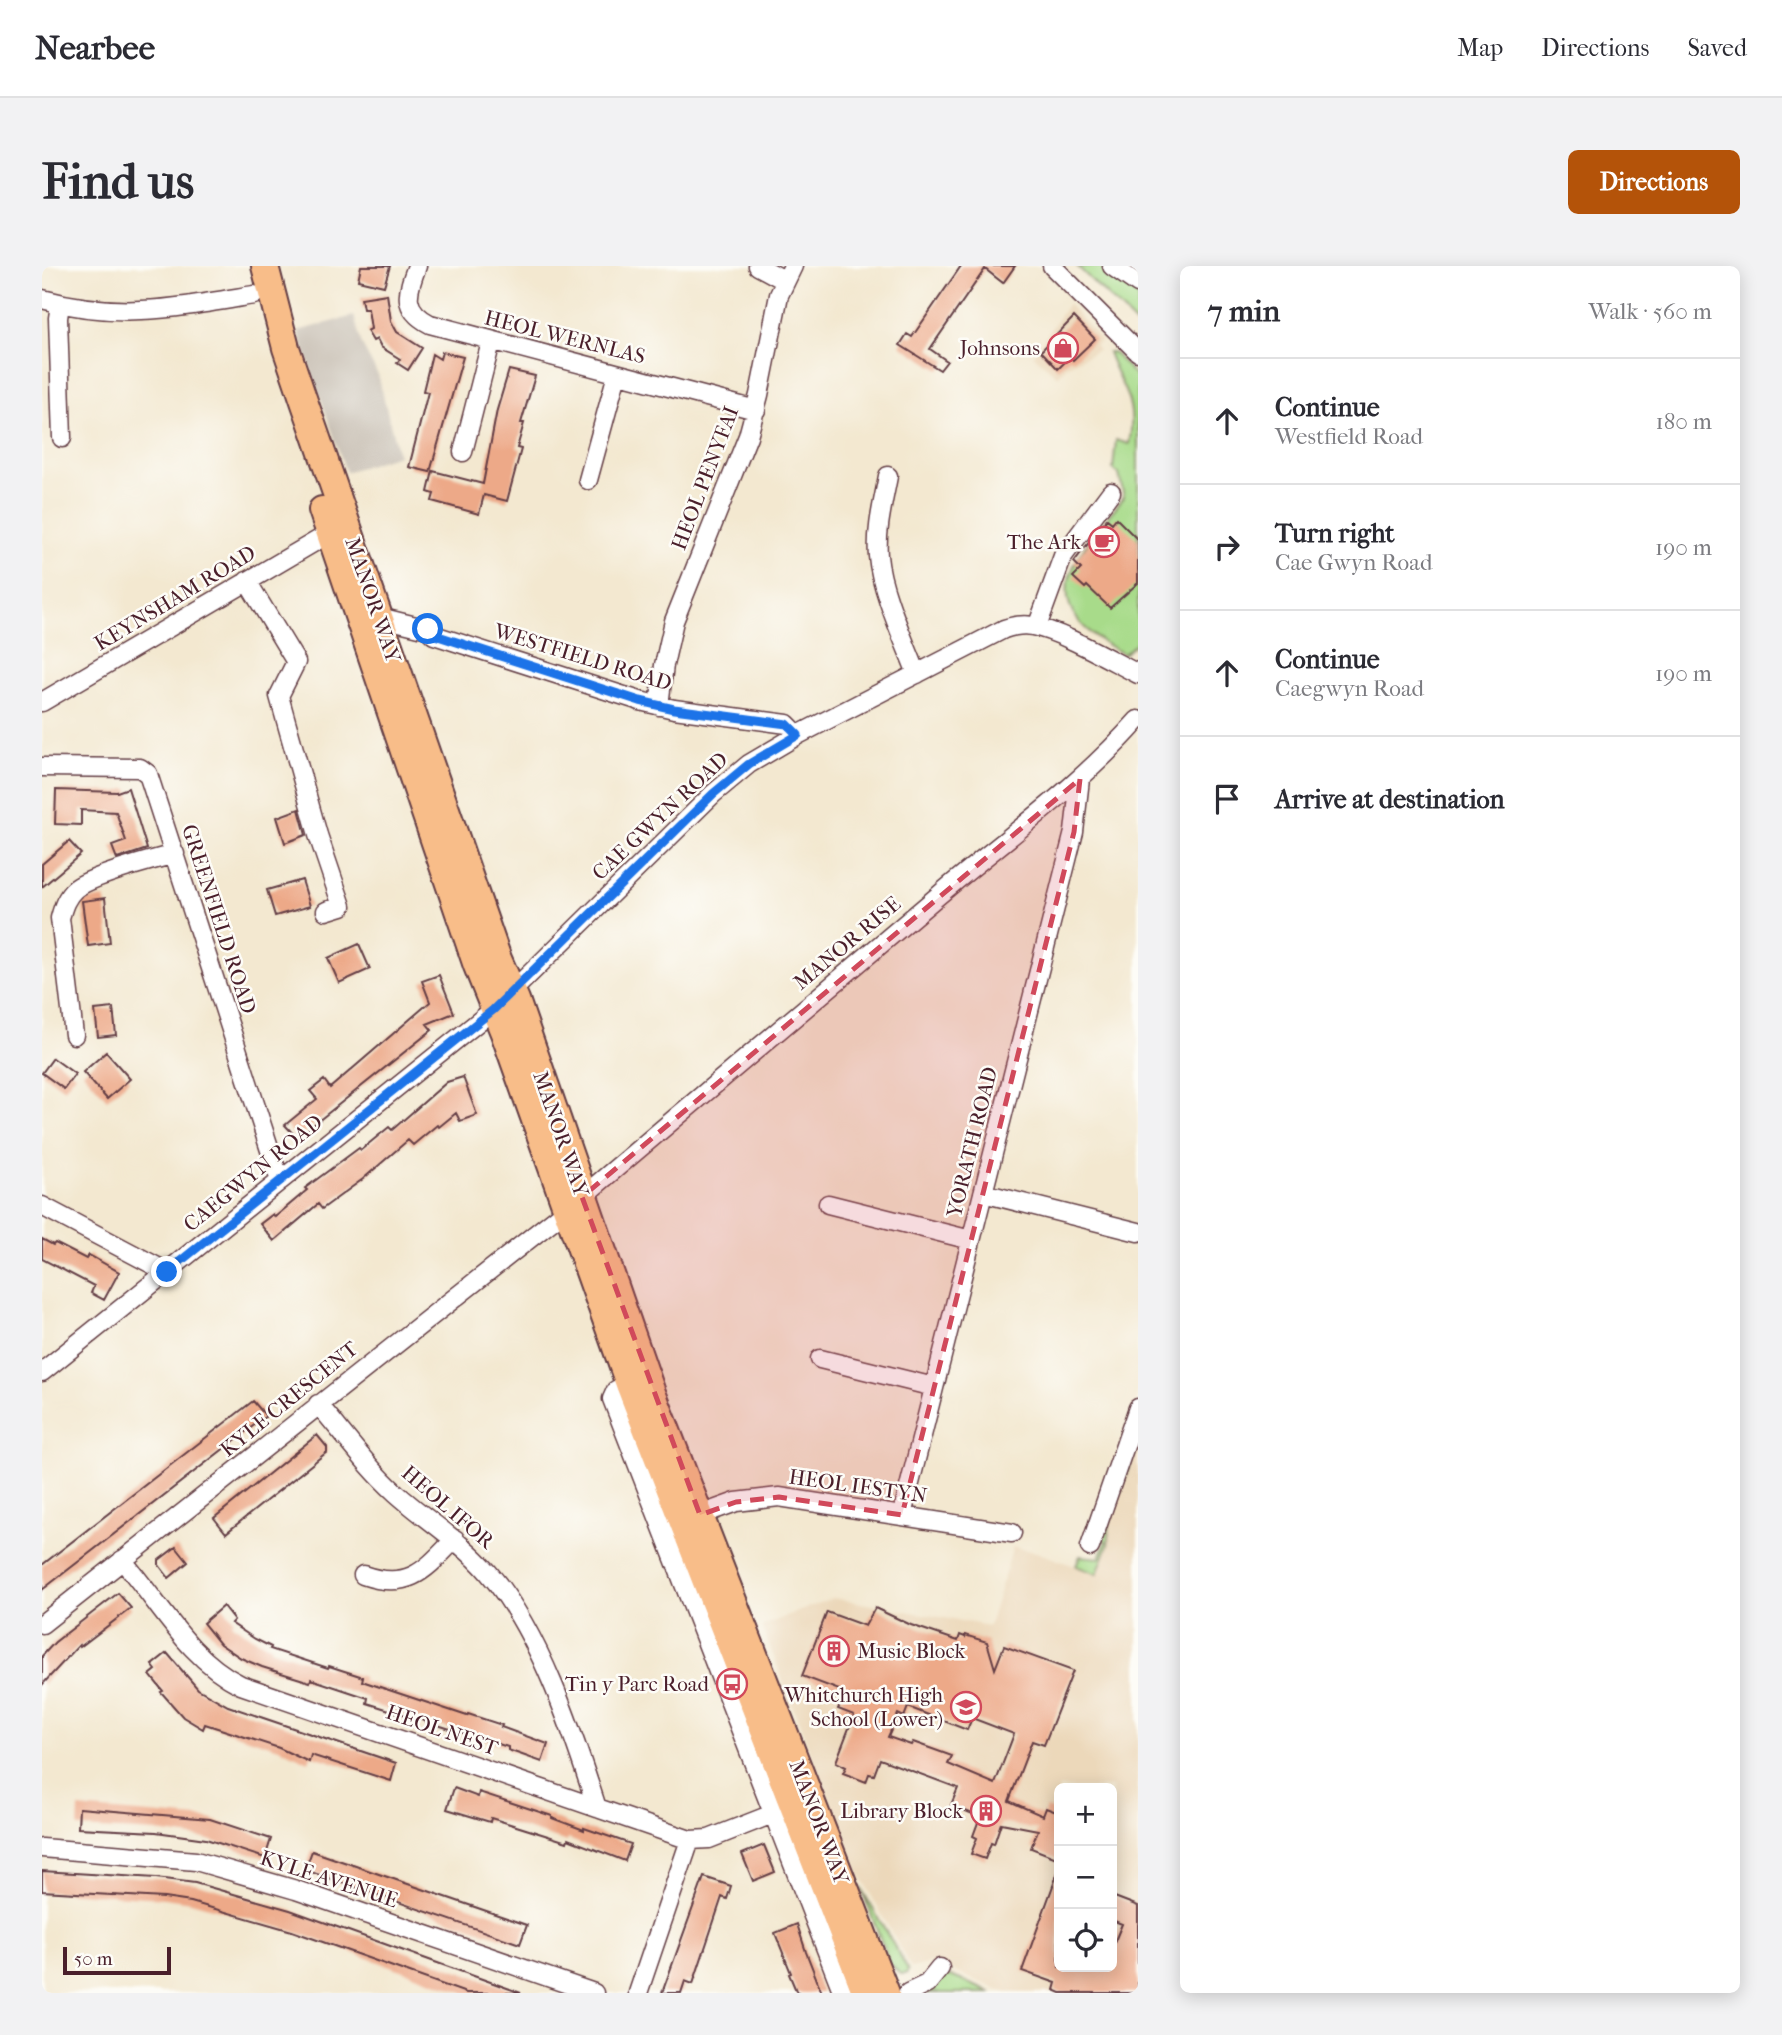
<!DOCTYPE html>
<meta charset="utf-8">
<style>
:root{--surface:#fff;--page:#f2f2f3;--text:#2b2b33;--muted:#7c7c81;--line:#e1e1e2;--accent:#b45309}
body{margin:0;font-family:"IM FELL French Canon",serif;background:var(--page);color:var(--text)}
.controls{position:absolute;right:21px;bottom:21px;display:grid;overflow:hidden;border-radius:10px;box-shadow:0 4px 18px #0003}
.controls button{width:63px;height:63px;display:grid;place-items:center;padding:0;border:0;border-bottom:2px solid var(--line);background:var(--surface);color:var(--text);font:35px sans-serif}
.scale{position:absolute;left:21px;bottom:18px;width:108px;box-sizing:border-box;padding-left:7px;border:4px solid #4a1f2b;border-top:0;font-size:19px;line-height:24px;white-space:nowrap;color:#4a1f2b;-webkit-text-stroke:5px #fdfcf7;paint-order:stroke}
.stop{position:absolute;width:21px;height:21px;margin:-16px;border:5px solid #1a73e8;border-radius:50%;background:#fff}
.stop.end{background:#1a73e8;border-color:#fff;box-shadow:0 2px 7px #0008}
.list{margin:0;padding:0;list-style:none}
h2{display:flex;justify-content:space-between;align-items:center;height:91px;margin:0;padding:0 28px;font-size:30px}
h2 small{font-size:23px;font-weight:400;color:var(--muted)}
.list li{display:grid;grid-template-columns:46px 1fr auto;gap:21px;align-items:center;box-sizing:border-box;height:126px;padding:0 28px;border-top:2px solid var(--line)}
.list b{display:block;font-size:26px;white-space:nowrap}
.list p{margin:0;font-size:23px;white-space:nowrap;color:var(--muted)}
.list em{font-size:23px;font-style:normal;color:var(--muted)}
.icon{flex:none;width:38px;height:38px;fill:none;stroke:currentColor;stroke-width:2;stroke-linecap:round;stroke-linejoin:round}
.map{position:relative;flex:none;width:1096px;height:1727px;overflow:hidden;border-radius:10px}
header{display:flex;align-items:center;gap:42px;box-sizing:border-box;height:98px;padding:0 35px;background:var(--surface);border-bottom:2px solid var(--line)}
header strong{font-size:33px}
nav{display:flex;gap:38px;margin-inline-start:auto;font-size:24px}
.intro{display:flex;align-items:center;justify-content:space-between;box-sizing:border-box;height:168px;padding:0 42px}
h1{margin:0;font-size:49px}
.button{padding:18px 32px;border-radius:10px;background:var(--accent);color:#fff;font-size:24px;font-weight:700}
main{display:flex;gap:42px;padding:0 42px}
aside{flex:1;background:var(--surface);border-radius:10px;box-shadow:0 4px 18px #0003}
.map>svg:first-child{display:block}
.built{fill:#ecd8ba;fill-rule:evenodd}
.industrial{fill:#cbc3b8}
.green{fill:#a8db8a;stroke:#797d5a;stroke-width:2}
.building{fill:#eda988;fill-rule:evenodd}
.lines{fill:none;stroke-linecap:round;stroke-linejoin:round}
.minor-casing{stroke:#633d44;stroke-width:21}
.highway-casing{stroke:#633d44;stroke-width:30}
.minor{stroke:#fff;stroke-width:18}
.highway{stroke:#f8bd89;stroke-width:26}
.route{stroke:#1a73e8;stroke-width:9}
.marked{fill:#d1495b;fill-opacity:0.2;stroke:#d1495b;stroke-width:5;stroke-dasharray:14 9;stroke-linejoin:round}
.labels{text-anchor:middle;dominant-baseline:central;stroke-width:5;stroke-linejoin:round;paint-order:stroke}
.street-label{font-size:21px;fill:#4a1f2b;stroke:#fdfcf7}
.poi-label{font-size:21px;fill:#4a1f2b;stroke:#fdfcf7;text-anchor:end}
</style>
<header>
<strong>Nearbee</strong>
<nav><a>Map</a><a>Directions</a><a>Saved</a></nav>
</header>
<div class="intro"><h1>Find us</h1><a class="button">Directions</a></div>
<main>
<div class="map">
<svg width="1096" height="1727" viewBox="0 0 1096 1727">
<rect width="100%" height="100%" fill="#fdfcf7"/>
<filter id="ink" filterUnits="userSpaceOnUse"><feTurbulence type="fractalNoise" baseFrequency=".0143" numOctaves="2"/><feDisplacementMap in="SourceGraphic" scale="14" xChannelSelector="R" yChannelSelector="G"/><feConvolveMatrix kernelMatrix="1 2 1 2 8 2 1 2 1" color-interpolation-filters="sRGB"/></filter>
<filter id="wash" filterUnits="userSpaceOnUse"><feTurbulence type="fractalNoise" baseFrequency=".00686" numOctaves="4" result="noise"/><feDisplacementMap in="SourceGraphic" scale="28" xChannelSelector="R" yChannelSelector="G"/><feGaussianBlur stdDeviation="1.57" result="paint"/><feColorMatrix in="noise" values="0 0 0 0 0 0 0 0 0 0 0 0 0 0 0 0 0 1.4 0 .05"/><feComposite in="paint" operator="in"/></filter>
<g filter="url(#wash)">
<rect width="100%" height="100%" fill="#f3e8d0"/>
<path class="built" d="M1026,38L1059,74L1053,80L1056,84L1026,99L1016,110L991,89Z
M1096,1177V1727H965L891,1697L869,1702L810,1594L720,1360L791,1332L947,1360L971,1281L994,1286L1055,1308L1066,1279L1068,1256ZM1017,1522H1070V1701H1017Z"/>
<path class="industrial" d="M312,50L320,79L336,109L356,189L304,206L256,65Z"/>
<path class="green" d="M1035,0H1060L1096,25V60Z
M1066,86H1071L1096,113V375L1082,388C984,338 1033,292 1082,231L1077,208L1071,203L1074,174L1087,178C1096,132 1079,124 1066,86Z
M1096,1168V1177L1068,1256L1066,1279L1055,1308L1034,1300L1038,1290L1058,1292L1064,1275L1059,1273Z
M819,1622L866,1704L864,1708H858L848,1698Z
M904,1708L950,1727H882Z"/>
<g id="blocks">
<path class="building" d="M319,0H348L342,20L316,14Z
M919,0H973L961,17L943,3L888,83L905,95L898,104L858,79L865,68L870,71Z
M345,28L349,55L355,66L380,82L366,104L355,97L358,93L339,81L335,73L331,75L325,65L329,63L326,43H321L319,32Z
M1032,51L1053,73L1031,94L1028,91L1016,103L999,85Z
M400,86L421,91L388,206L367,201L386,126L381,125L390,88L398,93Z
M467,104L493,110L479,157H482L475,182L479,183L465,235L442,229L437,248L390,235L392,228L386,226L391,205L441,218L455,144Z
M1074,252L1096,274V317L1068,342L1045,320L1043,322L1031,311L1039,303L1032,296L1065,253L1070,257Z
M86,522L105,583L75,593L70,580L84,575L74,546L39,544V559L13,558L14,524L75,526Z
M257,543L264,569L243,577L235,551Z
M27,575L39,588L0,621V598Z
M260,614L268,640L233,650L225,624Z
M63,632L68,677L46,680L40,635Z
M317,678L328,703L297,717L286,692Z
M397,709L412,747L385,758L390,764L255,872L243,859L275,833L268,825L282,814L288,822L388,736L380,715Z
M71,742L74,769L56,771L53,744Z
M64,786L88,813L65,833L41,806Z
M11,792L33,808L22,823L0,807Z
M421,811L435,849L418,855L414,847L397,861L395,859L371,879L366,874L321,913L280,943L276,938L232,975L218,958L231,948L233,951L265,924L263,922L317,882L319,884L347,861L350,864L405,816Z
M0,973L11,979L13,977L44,993L47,989L77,1006L62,1034L49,1027L52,1020L0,993Z
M211,1135L224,1150L0,1324V1299Z
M275,1169L285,1181V1186L184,1267L172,1252Z
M134,1281L146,1296L127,1312L117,1299V1294Z
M76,1327L89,1342L38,1381L37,1379L0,1419V1390L13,1376Z
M181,1340L192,1354L189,1357L213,1373L229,1381L228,1383L286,1402L287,1400L321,1411L320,1415L425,1450L426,1448L460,1459L459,1461L506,1478L500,1496L466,1484V1481L325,1437L326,1432L269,1413L268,1416L220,1401L199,1392L178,1378L161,1357Z
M833,1342L869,1359L916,1375L918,1369L923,1371V1369L945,1376L953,1403L962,1380L1031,1405L1002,1479L990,1475L967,1535L1001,1550L1004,1542L1017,1547V1593L989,1582L996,1564L959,1557L952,1578L949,1577L943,1593L929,1588L935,1572L931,1570L938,1551L909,1539L916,1522L838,1493L832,1509L827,1508L824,1516L801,1507L804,1501L794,1496L812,1449L796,1443L801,1432L798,1431L800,1425L760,1410L785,1346L823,1360ZM866,1441L925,1464L930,1452L972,1468L953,1518L906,1498L910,1490L871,1476L869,1479L846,1471L856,1448L862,1451Z
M125,1387L156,1423L186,1440L354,1497L349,1515L269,1489L267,1496L237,1482L163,1458L161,1463L141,1451L119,1426L121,1425L108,1409L114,1404L110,1399Z
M412,1522L436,1531L437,1526L510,1550V1552L542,1564V1562L589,1578L583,1595L526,1573L525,1576L449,1552L448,1556L405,1543Z
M37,1542L168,1553L229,1573L223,1592L164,1573L114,1566L36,1562Z
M722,1579L733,1606L711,1615L700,1588Z
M270,1585L485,1659L478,1678L263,1604Z
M0,1605L114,1612L153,1617L248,1644L479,1727H424L250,1665L149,1636L122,1632L0,1625Z
M1016,1606L1017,1701H1070V1682L1080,1658L1070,1654V1630L1096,1640V1727H1019L1012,1724L1014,1717L980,1705Z
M662,1611L689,1620L685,1633L680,1631L651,1718L643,1715L639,1727H620Z
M755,1658L764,1686L780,1727H755L747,1708L749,1707L733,1667Z"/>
</g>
</g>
<g filter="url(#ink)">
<use href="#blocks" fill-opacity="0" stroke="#633d44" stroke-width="2"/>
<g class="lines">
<g class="minor-casing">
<path id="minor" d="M375,0C365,26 359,43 388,58L714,144
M716,0L742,14
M1010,0L1096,86
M1070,0L1096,18
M0,33C78,54 134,42 212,29
M18,38L16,52L20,172
M421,186L449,76
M846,210C841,237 834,263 836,290C839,325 862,374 875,408
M546,214L575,108
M205,315L254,396L237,430L276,569L300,640L284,645
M337,351L386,363L392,369L598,435L632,443L745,458L756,469
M995,361L1021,290L1069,226
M0,436L288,267
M617,440L622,399L632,355L706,170L717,129L737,29L751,0
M0,501L98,502L106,508L238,915
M32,769L18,652C21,641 24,631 33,623C49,610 110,594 133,588
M941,927L1096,966
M540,931C659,830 778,729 897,629C964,572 1038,520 1096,454
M786,938L929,974
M0,940L125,1006
M778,1093L892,1121
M0,1106L451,744L671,528L707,498L756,469L962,363C971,360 980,358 990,360C1019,365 1068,394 1096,408
M587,1118L574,1124L570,1133L801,1727
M276,1138C302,1168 325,1201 354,1227C384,1254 419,1275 446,1306C498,1366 531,1467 555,1542
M658,1249L694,1236L737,1231L970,1267
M860,1249L1032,566L1038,513
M1048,1281L1096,1142
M80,1294C118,1337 146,1393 199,1419L648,1574L667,1573L751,1540
M321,1309C367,1325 383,1304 413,1273
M0,1358L524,944
M0,1582L154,1595L254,1624L552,1727
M596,1727L648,1574
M866,1727L885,1718L898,1702"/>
</g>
<g class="highway-casing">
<path id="highway" d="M223,0L244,82L262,135L456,693L474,734L609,1124L844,1727
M280,244L435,700L462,767L587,1118L824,1727"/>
</g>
<use href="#minor" class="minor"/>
<use href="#highway" class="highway"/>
</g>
</g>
<g class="lines" filter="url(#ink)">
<path class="route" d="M125,1006L451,744L671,528L707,498L756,469L745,458L632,443L598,435L393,369L386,363"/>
</g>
<path class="marked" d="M1038,513L1032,566L860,1249L737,1231L694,1236L658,1249L540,931Z"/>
<defs>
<g id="shop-ring" transform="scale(1.575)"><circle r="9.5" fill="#fdfcf7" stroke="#d1495b" stroke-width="1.5"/><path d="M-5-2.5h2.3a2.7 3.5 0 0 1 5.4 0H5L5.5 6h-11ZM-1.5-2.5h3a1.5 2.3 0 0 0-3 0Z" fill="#d1495b"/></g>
<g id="cafe-ring" transform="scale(1.575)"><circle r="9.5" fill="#fdfcf7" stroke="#d1495b" stroke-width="1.5"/><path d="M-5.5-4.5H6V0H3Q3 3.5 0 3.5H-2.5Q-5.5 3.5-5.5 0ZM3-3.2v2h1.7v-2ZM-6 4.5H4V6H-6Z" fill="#d1495b"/></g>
<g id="building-ring" transform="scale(1.575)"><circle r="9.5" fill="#fdfcf7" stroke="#d1495b" stroke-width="1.5"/><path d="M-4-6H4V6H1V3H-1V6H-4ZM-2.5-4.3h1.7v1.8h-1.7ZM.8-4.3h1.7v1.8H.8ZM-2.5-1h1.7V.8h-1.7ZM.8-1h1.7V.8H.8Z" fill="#d1495b"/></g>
<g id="bus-ring" transform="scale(1.575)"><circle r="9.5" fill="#fdfcf7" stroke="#d1495b" stroke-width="1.5"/><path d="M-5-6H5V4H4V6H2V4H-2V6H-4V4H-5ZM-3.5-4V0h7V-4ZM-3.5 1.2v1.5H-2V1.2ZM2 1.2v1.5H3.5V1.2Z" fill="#d1495b"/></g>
<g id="school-ring" transform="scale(1.575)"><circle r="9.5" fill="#fdfcf7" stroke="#d1495b" stroke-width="1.5"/><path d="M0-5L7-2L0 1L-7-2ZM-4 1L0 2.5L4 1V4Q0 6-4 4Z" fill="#d1495b"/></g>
</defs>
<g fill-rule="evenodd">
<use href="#shop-ring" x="1021" y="82"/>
<use href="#cafe-ring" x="1062" y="276"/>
<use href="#building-ring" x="792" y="1385"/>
<use href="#bus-ring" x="690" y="1418"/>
<use href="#school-ring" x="924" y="1441"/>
<use href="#building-ring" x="944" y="1545"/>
</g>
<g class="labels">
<g class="street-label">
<text transform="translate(523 71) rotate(14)">HEOL WERNLAS</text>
<text transform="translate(663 212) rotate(-69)">HEOL PENYFAI</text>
<text transform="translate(133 332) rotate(-31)">KEYNSHAM ROAD</text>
<text transform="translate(331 334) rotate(71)">MANOR WAY</text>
<text transform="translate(541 391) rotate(17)">WESTFIELD ROAD</text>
<text transform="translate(618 550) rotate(-43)">CAE GWYN ROAD</text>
<text transform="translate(177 653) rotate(72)">GREENFIELD ROAD</text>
<text transform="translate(805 677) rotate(-40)">MANOR RISE</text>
<text transform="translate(519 868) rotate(71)">MANOR WAY</text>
<text transform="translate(930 876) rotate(-76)">YORATH ROAD</text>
<text transform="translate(211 907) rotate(-39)">CAEGWYN ROAD</text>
<text transform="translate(247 1133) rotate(-39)">KYLE CRESCENT</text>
<text transform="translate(816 1220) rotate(8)">HEOL IESTYN</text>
<text transform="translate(406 1241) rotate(41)">HEOL IFOR</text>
<text transform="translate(400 1464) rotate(19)">HEOL NEST</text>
<text transform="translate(777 1556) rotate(69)">MANOR WAY</text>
<text transform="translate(287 1613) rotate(18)">KYLE AVENUE</text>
</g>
<g class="poi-label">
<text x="998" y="82">Johnsons</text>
<text x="1039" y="276">The Ark</text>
<text x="815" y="1385" text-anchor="start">Music Block</text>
<text x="667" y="1418">Tin y Parc Road</text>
<text x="901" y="1429">Whitchurch High<tspan x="901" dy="24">School (Lower)</tspan></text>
<text x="921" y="1545">Library Block</text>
</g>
</g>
</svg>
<div class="controls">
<button>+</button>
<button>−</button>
<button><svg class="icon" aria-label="locate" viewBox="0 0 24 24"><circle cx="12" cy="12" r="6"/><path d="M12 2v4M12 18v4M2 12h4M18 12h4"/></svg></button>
</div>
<div class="scale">50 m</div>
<div class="stop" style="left:386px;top:363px"></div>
<div class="stop end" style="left:125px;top:1006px"></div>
</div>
<aside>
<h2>7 min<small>Walk · 560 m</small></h2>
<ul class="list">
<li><svg class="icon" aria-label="ahead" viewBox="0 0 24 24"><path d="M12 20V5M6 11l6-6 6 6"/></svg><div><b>Continue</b><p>Westfield Road</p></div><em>180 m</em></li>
<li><svg class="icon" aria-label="right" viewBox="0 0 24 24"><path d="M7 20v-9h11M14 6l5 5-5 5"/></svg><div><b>Turn right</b><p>Cae Gwyn Road</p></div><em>190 m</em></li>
<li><svg class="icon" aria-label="ahead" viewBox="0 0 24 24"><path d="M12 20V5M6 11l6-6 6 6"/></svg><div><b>Continue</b><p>Caegwyn Road</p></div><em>190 m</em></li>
<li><svg class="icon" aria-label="arrive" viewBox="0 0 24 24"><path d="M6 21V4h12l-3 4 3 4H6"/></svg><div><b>Arrive at destination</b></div></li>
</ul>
</aside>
</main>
